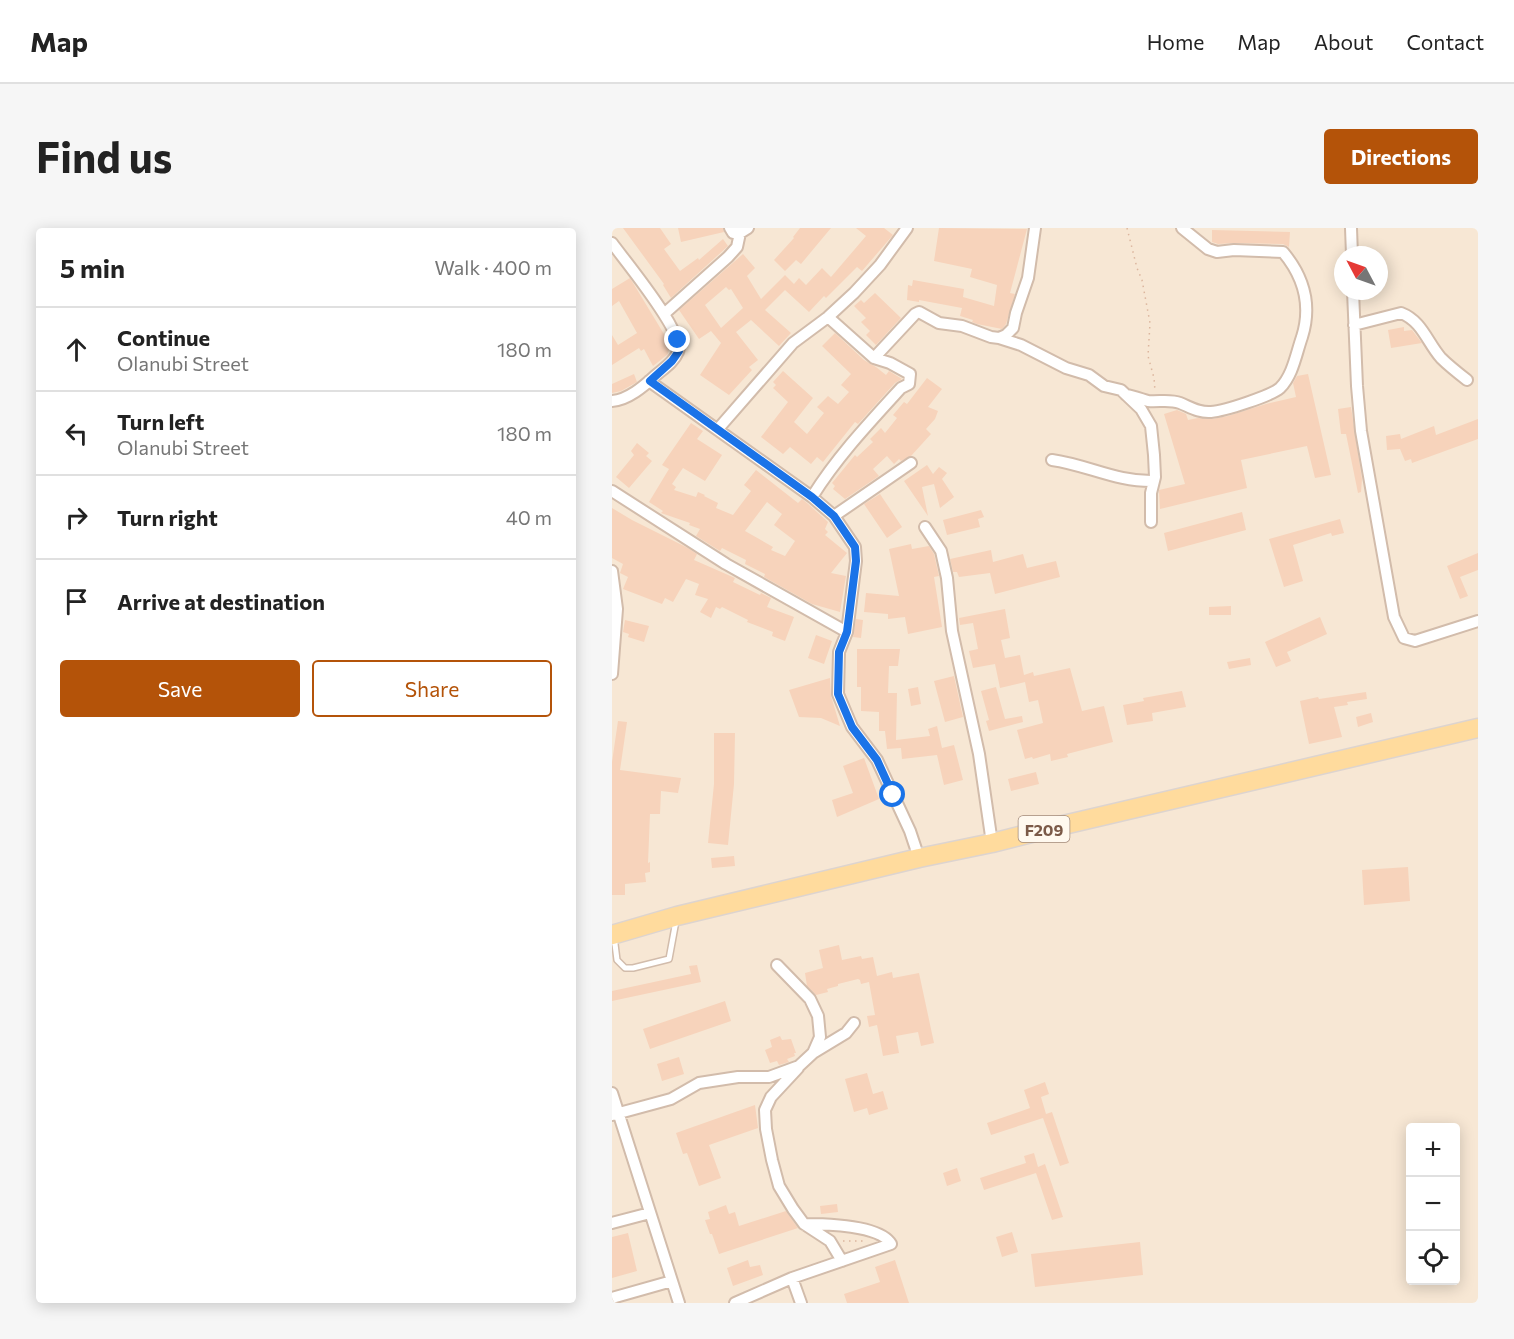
<!DOCTYPE html>
<meta charset="utf-8">
<style>
:root{--surface:#fff;--page:#f6f6f6;--text:#222;--muted:#767676;--line:#e0e0e0;--accent:#b45309}
body{margin:0;font-family:Commissioner,sans-serif;background:var(--page);color:var(--text)}
.controls{position:absolute;right:18px;bottom:18px;display:grid;overflow:hidden;border-radius:6px;box-shadow:0 3px 15px #0003}
.controls button{width:54px;height:54px;display:grid;place-items:center;padding:0;border:0;border-bottom:2px solid var(--line);background:var(--surface);color:var(--text);font:30px sans-serif}
.compass{position:absolute;left:722px;top:18px;width:54px;height:54px;border-radius:50%;background:var(--surface);box-shadow:0 3px 15px #0003;rotate:311deg}
.stop{position:absolute;width:18px;height:18px;margin:-14px;border:4px solid #1a73e8;border-radius:50%;background:#fff}
.stop.end{background:#1a73e8;border-color:#fff;box-shadow:0 2px 6px #0008}
.list{margin:0;padding:0;list-style:none}
h2{display:flex;justify-content:space-between;align-items:center;height:78px;margin:0;padding:0 24px;font-size:26px}
h2 small{font-size:20px;font-weight:400;color:var(--muted)}
.list li{display:grid;grid-template-columns:39px 1fr auto;gap:18px;align-items:center;box-sizing:border-box;height:84px;padding:0 24px;border-top:2px solid var(--line)}
.list b{display:block;font-size:22px;white-space:nowrap}
.list p{margin:0;font-size:20px;white-space:nowrap;color:var(--muted)}
.list em{font-size:20px;font-style:normal;color:var(--muted)}
.actions{display:flex;gap:12px;padding:18px 24px}
.actions a{flex:1;padding:14px 0;border:2px solid var(--accent);border-radius:6px;text-align:center;font-size:21px;color:var(--accent)}
.actions .main{background:var(--accent);color:#fff}
.icon{flex:none;width:33px;height:33px;fill:none;stroke:currentColor;stroke-width:2;stroke-linecap:round;stroke-linejoin:round}
.map{position:relative;flex:none;width:866px;height:1075px;overflow:hidden;border-radius:6px}
header{display:flex;align-items:center;gap:36px;box-sizing:border-box;height:84px;padding:0 30px;background:var(--surface);border-bottom:2px solid var(--line)}
header strong{font-size:28px}
nav{display:flex;gap:33px;margin-inline-start:auto;font-size:21px}
.intro{display:flex;align-items:center;justify-content:space-between;box-sizing:border-box;height:144px;padding:0 36px}
h1{margin:0;font-size:42px}
.button{padding:15px 27px;border-radius:6px;background:var(--accent);color:#fff;font-size:21px;font-weight:700}
main{display:flex;gap:36px;padding:0 36px}
aside{flex:1;background:var(--surface);border-radius:6px;box-shadow:0 3px 15px #0003}
.map>svg:first-child{display:block}
.residential{fill:#f7e7d4;fill-rule:evenodd}
.building{fill:#f7d3bb;fill-rule:evenodd}
.lines{fill:none;stroke-linecap:round;stroke-linejoin:round}
.service-casing{stroke:#d2bcab;stroke-width:8}
.minor-casing{stroke:#d2bcab;stroke-width:14}
.primary-casing{stroke:#ddd4cf;stroke-width:21}
.path{stroke:#dcb69e;stroke-width:1.5;stroke-dasharray:1.5 4.5;stroke-linecap:butt}
.service{stroke:#fff;stroke-width:5}
.minor{stroke:#fff;stroke-width:10}
.primary{stroke:#ffdb9d;stroke-width:18}
.route{stroke:#1a73e8;stroke-width:8}
.labels{text-anchor:middle;dominant-baseline:central;stroke-width:4.5;stroke-linejoin:round;paint-order:stroke}
.shield{fill:#fff9ef;stroke:#a38a7a;stroke-width:1.5}
.shield-label{font-size:16px;font-weight:bold;fill:#7b5a48}
</style>
<header>
<strong>Map</strong>
<nav><a>Home</a><a>Map</a><a>About</a><a>Contact</a></nav>
</header>
<div class="intro"><h1>Find us</h1><a class="button">Directions</a></div>
<main>
<aside>
<h2>5 min<small>Walk · 400 m</small></h2>
<ul class="list">
<li><svg class="icon" aria-label="ahead" viewBox="0 0 24 24"><path d="M12 20V5M6 11l6-6 6 6"/></svg><div><b>Continue</b><p>Olanubi Street</p></div><em>180 m</em></li>
<li><svg class="icon" aria-label="left" viewBox="0 0 24 24"><path d="M17 20v-9H6M10 6l-5 5 5 5"/></svg><div><b>Turn left</b><p>Olanubi Street</p></div><em>180 m</em></li>
<li><svg class="icon" aria-label="right" viewBox="0 0 24 24"><path d="M7 20v-9h11M14 6l5 5-5 5"/></svg><div><b>Turn right</b></div><em>40 m</em></li>
<li><svg class="icon" aria-label="arrive" viewBox="0 0 24 24"><path d="M6 21V4h12l-3 4 3 4H6"/></svg><div><b>Arrive at destination</b></div></li>
</ul>
<div class="actions"><a class="main">Save</a><a>Share</a></div>
</aside>
<div class="map">
<svg width="866" height="1075" viewBox="0 0 866 1075">
<rect width="100%" height="100%" fill="#fef5e7"/>
<path class="residential" d="M0,0H866V1075H0ZM731,27H767V63H731ZM798,900H844V1052H798Z"/>
<path class="building" d="M11,0H48L59,16L52,21L68,43L86,30L87,32L111,11L116,18L59,70L51,57L52,56Z
M66,0H111L112,4L69,14Z
M188,0H219L189,36L184,32L173,43L162,32L182,10L181,9Z
M244,0H272L281,7L250,43L245,39L214,70L212,68L197,84L173,62L153,82L179,105L167,118L139,92L124,104L146,132L137,139L140,142L117,167L88,147L109,115L99,103L87,111L67,82L131,26L143,40L135,48L149,71L173,47L182,56L187,50L194,57L210,40L219,49L254,8ZM114,59L117,62L119,61L131,80L109,100L93,77Z
M327,0L415,1L398,65L403,66L394,96L390,101L365,96L360,94L361,92L348,88L350,80L307,72V74L295,72L296,57L300,58L301,52L352,61L351,69L382,78L385,57L358,49L360,41L322,33Z
M600,2L678,4L677,19L671,16L622,15L606,16L600,14Z
M18,50L58,116L56,126L41,138L32,121L29,123L27,120L0,137V107L6,117L25,105L7,73L0,78V61Z
M263,65L289,90L264,117L254,107L258,103L249,94L254,90L242,78L249,72L252,75Z
M792,99V103L800,102L810,115L779,120L776,102Z
M223,105L252,132L264,139L274,147L277,143L290,151L283,155L246,196L243,194L211,234L205,229L199,236L178,219L171,226L149,209L176,174L161,160L164,157L161,154L171,143L201,170L182,194L195,206L212,185L205,179L216,168L226,176L237,164L229,157L239,146L210,118Z
M22,146L25,154L9,163L0,165V156Z
M696,146L719,247L703,250L695,218L629,232L635,260L548,281L547,262L573,256L552,186L565,182L574,186L576,192L586,190L600,191L616,188L654,176L684,169L681,155L685,148Z
M315,150L330,161L316,179L326,183L323,191L314,201L319,206L299,228L289,233L287,231L282,236L275,228L261,241L267,248L233,271L221,261L223,258L220,255L243,227L245,229L261,214L258,211L269,200L273,205L285,190L281,187L292,174L295,176Z
M739,179L750,251L749,264L746,265L734,206H729L726,181Z
M866,191V211L800,235L799,231L793,233L788,221L775,222L774,208L788,206L789,211L822,198L824,207Z
M79,195L91,203L85,211L110,227L93,253L71,240L60,256L64,259L62,262L84,269L86,264L93,267L92,268L106,275L104,280L121,287L139,263L132,257L144,242L186,275L190,271L195,275L216,294L213,301L216,304L213,307L235,325L219,345L234,348L228,384L200,376L152,349L153,346L133,336L134,332L110,320L108,323L84,308L88,301L77,297L78,295L49,285L51,283L37,274L57,241L50,237ZM155,274L170,286L162,297L183,313L173,328L159,322L161,319L133,303Z
M25,215L37,225L34,228L40,233L17,260L4,249L22,227L19,223Z
M315,237L321,246L327,239L335,245L330,251L342,269L328,280L322,256L310,259L316,288L292,253Z
M268,266L290,299L275,310L252,276Z
M0,280L20,292L76,320L85,326L82,332L123,350L121,354L148,367L149,365L159,370L155,379L182,389L173,413L160,408L161,404L135,394L136,392L110,379L108,381L104,379L99,390L88,384L96,371L83,367L87,356L74,351L61,374L53,370L50,376L11,361L16,349L8,345L11,336L0,330Z
M369,282L372,289L366,291L368,299L335,307L331,292Z
M630,284L634,302L556,323L552,305Z
M728,291L732,305L720,308L719,305L681,317L691,353L672,359L657,311Z
M299,316L300,321L317,318L322,326L327,348L322,349L330,399L296,406L293,389L276,391V386L252,384L254,365L287,368L277,321Z
M379,322L381,334L411,326L415,340L444,333L448,349L383,366L378,345L347,349L345,344H341L338,331Z
M866,325V342L848,349L856,368L848,371L835,338Z
M619,378V387H597V379Z
M393,381L398,410L389,412L393,430L408,427L412,447L421,444L422,448L458,440L470,483L492,478L501,514L455,526L456,529L439,533L438,526L421,531L420,529L413,531L405,502L431,495L426,472L417,474L413,454L388,460L383,436L361,440L357,423L366,421L361,395L348,397L347,390Z
M708,389L715,406L675,424L679,433L664,439L653,414Z
M244,391L251,392L249,410L241,409Z
M13,392L37,398L32,414L16,409L17,406L11,404Z
M204,407L220,413L212,436L196,430Z
M245,421H288L286,438H277L276,465H285L284,512L318,508L316,501L325,498L330,520L342,517L351,552L332,557L325,527L290,531L289,520L275,521L273,503H267V484L249,483V459H245Z
M638,430L639,437L617,441L615,434Z
M342,448L351,489L333,494L322,453Z
M218,450L219,468L228,498L209,490L187,489L177,462Z
M306,459L309,476L299,478L296,461Z
M384,459L393,491L410,488L411,494L377,503L374,493L377,492L369,463Z
M570,463L574,479L540,485L541,493L515,497L511,477L532,473L531,470Z
M754,464L755,471L735,474L736,477L722,479L730,509L697,516L688,473L706,469L707,471Z
M759,485L761,494L746,499L744,489Z
M6,493L15,494L8,542L69,550L66,565L49,563L48,586H38L36,635L38,634V644L33,645L34,654L13,656V667H0V534Z
M102,505H123L122,556L116,617L96,615L102,556Z
M252,530L267,571L225,589L220,572L241,565L231,538Z
M424,544L427,556L399,563L396,551Z
M122,628L123,638L100,640L99,630Z
M796,639L798,673L752,677L750,642Z
M227,717L230,732L249,728L250,731L261,729L265,748L280,744L281,750L307,745L322,815L309,818L306,804L284,808L287,825L271,828L265,797L257,799L255,788L263,787L257,754L249,756L248,752L246,751L226,756V758L215,761L216,764L204,767L195,758L193,745L211,740L207,722Z
M85,737L89,754L0,773V763L79,746L77,738Z
M113,773L119,793L38,821L31,801Z
M168,808L170,812L179,811L184,825H182L183,828L175,831L177,834L167,837L165,833L158,835L153,822L160,819L158,812Z
M67,829L72,846L50,853L45,836Z
M255,845L261,866L271,863L276,881L257,887L255,880L242,884L233,851Z
M433,854L437,866L429,869L434,886L440,884L457,935L448,938L431,890L379,907L375,895L418,880L412,862Z
M143,877L146,900L97,917L109,950L87,958L75,925L71,926L64,905Z
M422,925L426,939L433,936L451,989L440,992L424,945L372,962L368,950L414,935L412,928Z
M345,940L349,953L335,958L331,945Z
M225,976L226,984L209,986L208,978Z
M114,977L117,986L123,984L127,998L174,983L186,1000L107,1026L100,1006H98L93,992L98,991L96,984Z
M400,1004L406,1024L390,1029L384,1009Z
M16,1005L25,1043L0,1050V1009Z
M528,1014L531,1047L423,1059L419,1026Z
M136,1032L138,1039L148,1037L151,1047L121,1058L115,1040Z
M283,1032L297,1075H235L232,1066L268,1054L263,1039Z"/>
<g class="lines">
<g class="service-casing">
<path id="service" d="M2,708L5,732L13,740H21L57,731L64,693"/>
</g>
<g class="minor-casing">
<path id="minor" d="M118,0L121,5H128L136,0
M739,0L740,27
M0,15C13,33 74,106 66,124C62,134 51,141 43,148C32,158 16,172 0,173
M741,63L745,158L749,203L782,389L792,410L803,413L866,393
M52,86L116,29L125,19L128,5
M742,97L789,85C810,93 815,114 829,130C837,138 846,145 855,152
M387,110L409,117L454,140L477,147L492,158L509,162L529,181L539,198L542,227L543,249L539,265V294
M262,130L303,86L307,84L327,95L350,98L379,109L387,110L394,107L401,100L404,85L416,50L423,0
M37,153L200,269L222,288L243,319L244,333L235,404L227,424L226,466L240,499L265,532L298,603L307,630
M514,167C521,168 529,171 536,173C547,174 558,171 568,175C578,179 587,185 599,184C612,183 659,168 668,160C681,147 684,126 690,109C700,77 692,49 671,24L622,22L605,24L596,21L570,0
M106,201L181,115L216,89L242,65L268,37L295,0
M440,232C476,237 504,254 542,253
M0,263L114,336L235,404
M200,269C225,229 257,195 289,160L297,156L298,146L278,135L262,130L216,89
M222,288L299,235
M313,299L329,323L335,350L340,403L367,526L380,615
M0,343L5,381L0,446
M201,825L234,805L242,795
M186,840L159,869L153,882L154,901L160,932L167,958L181,981L192,996L218,1013L230,1033
M0,865L67,1075
M0,887L59,871L87,855L126,849H157L187,838L201,825L208,809L206,788L198,771L165,737
M0,995L38,985
M180,1050L189,1075
M0,1070L60,1053
M123,1075L180,1050L279,1016C268,997 213,996 192,996"/>
</g>
<g class="primary-casing">
<path id="primary" d="M0,707L65,688L307,630L380,615L443,599L866,500"/>
</g>
<path class="path" d="M515,0L525,40L530,52L538,95L536,128L542,150L543,163
M231,1013H253"/>
<use href="#service" class="service"/>
<use href="#minor" class="minor"/>
<use href="#primary" class="primary"/>
</g>
<g class="lines">
<path class="route" d="M66,112L67,123L60,133L38,153L200,269L222,288L243,319L244,333L235,404L227,424L226,466L240,499L265,532L281,567"/>
</g>
<g class="labels">
<rect class="shield" x="406.5" y="588" width="51" height="26" rx="4.5"/>
<g class="shield-label">
<text x="432" y="601">F209</text>
</g>
</g>
</svg>
<div class="controls">
<button>+</button>
<button>−</button>
<button><svg class="icon" aria-label="locate" viewBox="0 0 24 24"><circle cx="12" cy="12" r="6"/><path d="M12 2v4M12 18v4M2 12h4M18 12h4"/></svg></button>
</div>
<svg class="compass" viewBox="-18 -18 36 36"><path d="M0-13l5 13h-10z" fill="#e53935"/><path d="M0 13l5-13h-10z" fill="#767676"/></svg>
<div class="stop" style="left:281px;top:567px"></div>
<div class="stop end" style="left:66px;top:112px"></div>
</div>
</main>
